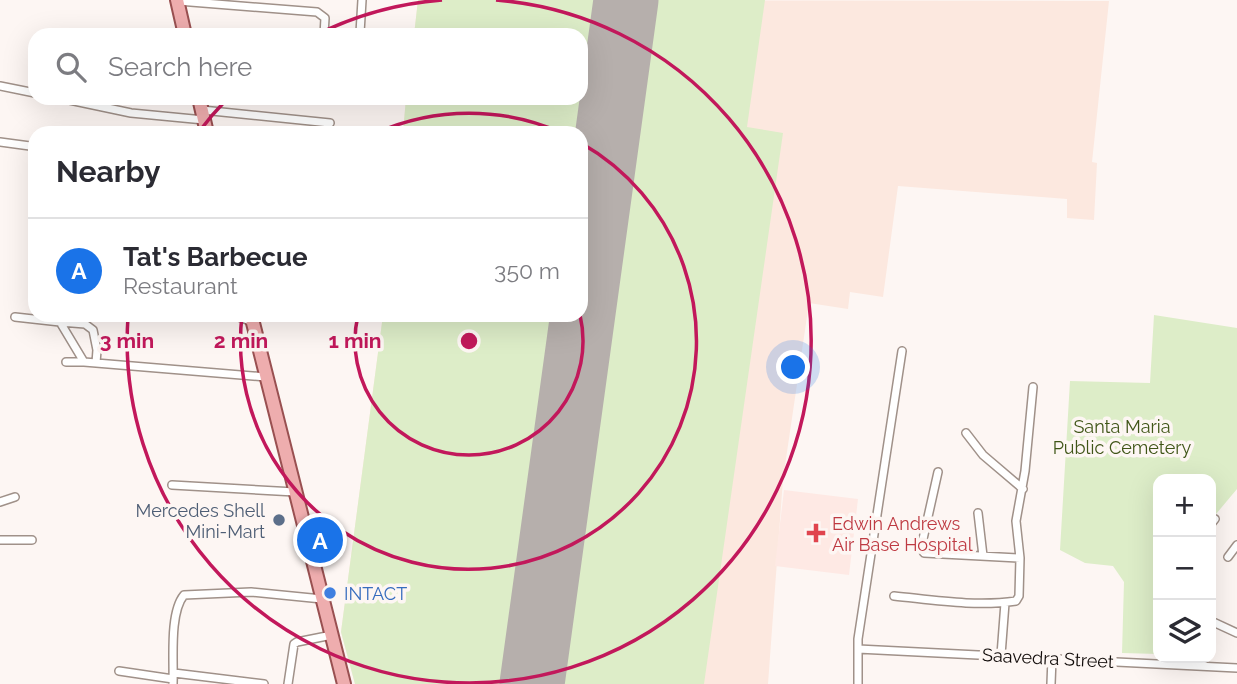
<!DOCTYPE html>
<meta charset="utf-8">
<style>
:root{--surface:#fff;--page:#f2f2f3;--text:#2b2b33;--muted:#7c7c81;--line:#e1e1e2;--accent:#1a73e8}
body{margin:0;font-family:Raleway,sans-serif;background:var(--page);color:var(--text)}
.controls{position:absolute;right:21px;bottom:21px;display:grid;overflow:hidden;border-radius:14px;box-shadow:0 7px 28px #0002}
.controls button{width:63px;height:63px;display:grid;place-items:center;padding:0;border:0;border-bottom:2px solid var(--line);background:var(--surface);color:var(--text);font:35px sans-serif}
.you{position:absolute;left:794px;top:368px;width:24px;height:24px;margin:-18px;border:5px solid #fff;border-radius:50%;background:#1a73e8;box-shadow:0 0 0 10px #1a73e833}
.badge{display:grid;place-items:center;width:46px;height:46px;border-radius:50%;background:var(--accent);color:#fff;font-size:23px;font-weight:700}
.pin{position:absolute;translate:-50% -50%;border:4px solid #fff;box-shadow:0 2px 7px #0006}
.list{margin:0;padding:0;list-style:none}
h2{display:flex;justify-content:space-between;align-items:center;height:91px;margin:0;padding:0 28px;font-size:30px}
h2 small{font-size:23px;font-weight:400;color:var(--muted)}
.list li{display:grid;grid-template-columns:46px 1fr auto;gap:21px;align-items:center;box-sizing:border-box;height:105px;padding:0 28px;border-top:2px solid var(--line)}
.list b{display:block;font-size:26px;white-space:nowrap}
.list p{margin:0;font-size:23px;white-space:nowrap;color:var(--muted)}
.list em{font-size:23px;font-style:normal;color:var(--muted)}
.icon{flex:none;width:38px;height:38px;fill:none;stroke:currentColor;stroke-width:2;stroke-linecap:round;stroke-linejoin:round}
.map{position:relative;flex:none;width:1237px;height:684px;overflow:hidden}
.search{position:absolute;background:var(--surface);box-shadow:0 7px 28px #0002;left:28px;top:28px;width:560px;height:77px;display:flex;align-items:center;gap:18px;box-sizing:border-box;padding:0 24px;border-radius:21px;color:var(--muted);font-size:26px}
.panel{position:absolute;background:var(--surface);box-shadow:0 7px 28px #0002;left:28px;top:126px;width:560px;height:196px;border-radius:21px}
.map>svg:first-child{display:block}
.built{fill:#fce8df}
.medical{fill:#fee9e4}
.green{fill:#ddedc8}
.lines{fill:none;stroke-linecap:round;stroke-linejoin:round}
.runway{stroke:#b6afac;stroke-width:65}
.minor-casing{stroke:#a09189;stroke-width:10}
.primary-casing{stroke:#995051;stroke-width:16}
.minor{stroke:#fff;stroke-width:7}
.primary{stroke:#eeadae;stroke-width:12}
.ring{fill:none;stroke:#c2185b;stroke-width:3.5}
.service-dot{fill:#5c6f8a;stroke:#fdf6f3;stroke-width:2.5}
.health-dot{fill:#e0444e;stroke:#fdf6f3;stroke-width:2.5}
.shop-dot{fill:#3f7fe0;stroke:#fdf6f3;stroke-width:2.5}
.labels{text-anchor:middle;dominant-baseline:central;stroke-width:7;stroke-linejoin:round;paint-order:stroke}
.park-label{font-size:18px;fill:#3f5517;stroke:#fdf6f3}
.service-label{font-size:18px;fill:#4e5e75;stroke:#fdf6f3;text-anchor:end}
.health-label{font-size:18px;fill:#be3a42;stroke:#fdf6f3;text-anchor:start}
.shop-label{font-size:18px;fill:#366cbe;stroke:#fdf6f3;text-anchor:start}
.street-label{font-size:18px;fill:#100a08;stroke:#fdf6f3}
.centre{fill:#c2185b;stroke:#fdf6f3;stroke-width:3.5}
.ring-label{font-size:21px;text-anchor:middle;font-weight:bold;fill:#c2185b;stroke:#fdf6f3;stroke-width:7;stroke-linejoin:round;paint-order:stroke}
</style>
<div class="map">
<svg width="1237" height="684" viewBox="0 0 1237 684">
<rect width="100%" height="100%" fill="#fdf6f3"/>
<path class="built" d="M418,0L1109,1L1092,162L1097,163L1094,220L1067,218V199L898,186L883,297L850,292L848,309L809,303L783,479L768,684H355L341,632L383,315H581V133H403L406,98H581V35H414Z"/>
<path class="medical" d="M784,490L858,499L849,575L775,566Z"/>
<path class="green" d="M418,0H596L578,133H403L406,98H581V35H414Z
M658,0H765L747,127L783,133L704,684H564Z
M383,315H554L504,684H355L341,632Z
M1154,315L1237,328V489L1211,520V479H1158V654L1122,653L1124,582L1113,566L1085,563L1060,550L1070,381L1150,383Z"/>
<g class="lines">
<path class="runway" d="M532,684L626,0"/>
<g class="minor-casing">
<path id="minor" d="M178,1L317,12L325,18L324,35
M360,33L362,0
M0,86L35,93
M60,98L131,113L204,120
M202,110L330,123
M0,142L30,146L35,150
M33,249L35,201
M233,315L253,322
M15,317L60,322
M66,362H84
M96,363L97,350L93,330L85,324L60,322L84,362L266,377
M966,433L983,455L1023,489
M938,472L921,548L924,553L1020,558
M172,485L295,492
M0,502L15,497
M978,513L983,556
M1211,524L1215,519
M0,540H32
M1228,557L1237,545
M894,596C934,600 976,607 1016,601L1019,596L1020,558L1016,521L1025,471L1033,387
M1211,621L1237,633
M858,649L1237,668
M1001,655L1005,603
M119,671L173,679
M174,673L264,684
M173,684C174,661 169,613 184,595L251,592L322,599
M288,684L294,644L297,642L332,635
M858,684V639L902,351
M1051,684L1052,658"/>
</g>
<g class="primary-casing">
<path id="primary" d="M177,0L185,35
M199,98L207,133
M251,315L344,684"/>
</g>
<use href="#minor" class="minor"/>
<use href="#primary" class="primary"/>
</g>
<g class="ring">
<path d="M580 315A114 114 0 1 1 358 315"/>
<path d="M376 133A228 228 0 0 1 562 133M581 143A228 228 0 1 1 242 315"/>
<path d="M198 133A342 342 0 0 1 227 99M316 35A342 342 0 0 1 442 0M496 0A342 342 0 1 1 128 317"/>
</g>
<circle class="service-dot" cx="279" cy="520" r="7"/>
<path class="health-dot" d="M812.5 522.5h7v7h7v7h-7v7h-7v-7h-7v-7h7z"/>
<circle class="shop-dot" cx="330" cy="593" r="7"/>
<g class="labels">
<g class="park-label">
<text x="1122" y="426">Santa Maria<tspan x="1122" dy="21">Public Cemetery</tspan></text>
</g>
<g class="service-label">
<text x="265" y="510">Mercedes Shell<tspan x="265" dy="21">Mini-Mart</tspan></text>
</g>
<g class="health-label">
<text x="832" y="523">Edwin Andrews<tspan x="832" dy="21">Air Base Hospital</tspan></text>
</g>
<g class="shop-label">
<text x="344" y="593">INTACT</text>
</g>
<g class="street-label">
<text transform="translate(1048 658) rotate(3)">Saavedra Street</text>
</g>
</g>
<circle cx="469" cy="341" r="10" class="centre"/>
<g class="ring-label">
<text x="355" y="348">1 min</text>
<text x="127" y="348">3 min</text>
<text x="241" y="348">2 min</text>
</g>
</svg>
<div class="controls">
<button>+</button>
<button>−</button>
<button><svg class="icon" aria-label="layers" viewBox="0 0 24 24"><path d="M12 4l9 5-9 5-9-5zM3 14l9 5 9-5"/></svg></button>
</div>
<div class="you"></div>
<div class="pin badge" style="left:320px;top:540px">A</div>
<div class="search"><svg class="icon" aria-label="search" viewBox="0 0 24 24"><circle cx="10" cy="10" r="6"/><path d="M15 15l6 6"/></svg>Search here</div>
<section class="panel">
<h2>Nearby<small></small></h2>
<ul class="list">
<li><span class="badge">A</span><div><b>Tat's Barbecue</b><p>Restaurant</p></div><em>350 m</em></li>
</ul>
</section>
</div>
